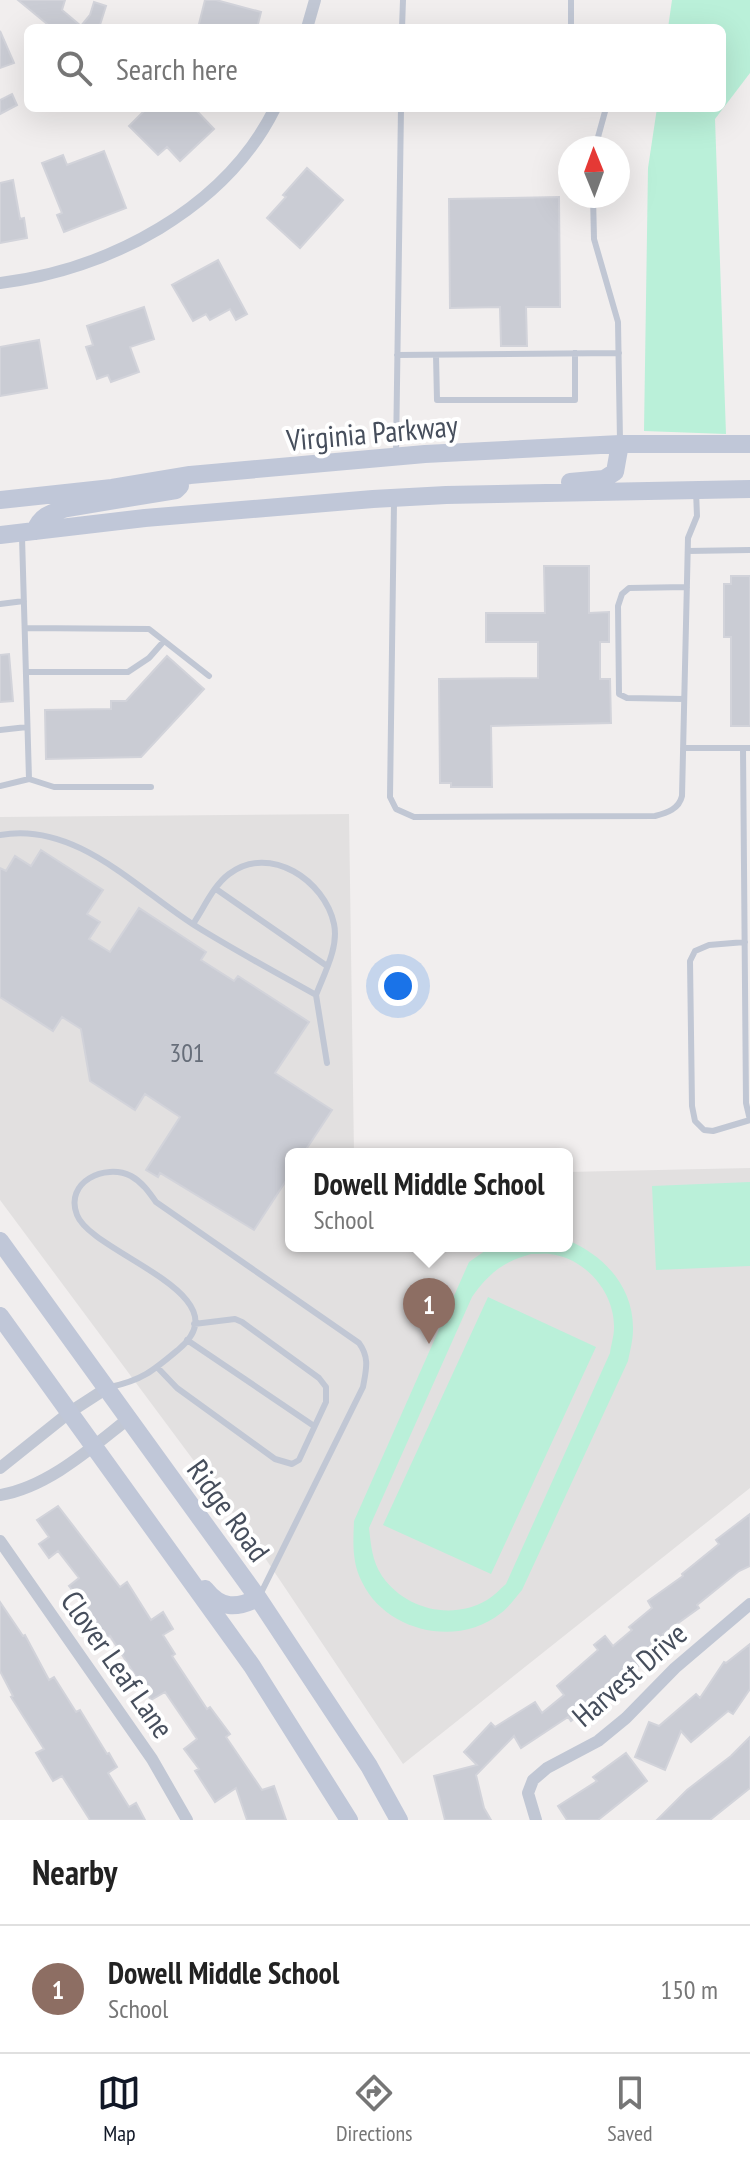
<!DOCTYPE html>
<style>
:root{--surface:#fff;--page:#f6f6f6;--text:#222;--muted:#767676;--line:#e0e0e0;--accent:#111827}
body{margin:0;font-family:"PT Sans Narrow",sans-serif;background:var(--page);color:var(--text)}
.compass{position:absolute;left:558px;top:136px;width:72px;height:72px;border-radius:50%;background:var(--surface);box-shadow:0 8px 32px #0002;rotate:359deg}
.you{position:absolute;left:398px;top:986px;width:28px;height:28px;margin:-20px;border:6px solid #fff;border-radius:50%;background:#1a73e8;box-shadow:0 0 0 12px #1a73e833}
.badge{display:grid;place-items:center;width:52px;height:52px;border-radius:50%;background:var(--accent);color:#fff;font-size:26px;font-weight:700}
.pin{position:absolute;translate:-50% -66px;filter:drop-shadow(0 2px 4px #0008)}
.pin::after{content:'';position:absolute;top:42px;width:28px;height:24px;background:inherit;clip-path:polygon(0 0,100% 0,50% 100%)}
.popup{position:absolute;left:285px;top:1148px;width:288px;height:104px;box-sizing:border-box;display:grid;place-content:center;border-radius:12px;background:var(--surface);filter:drop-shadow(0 2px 6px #0005);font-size:26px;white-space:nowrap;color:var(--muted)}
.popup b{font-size:30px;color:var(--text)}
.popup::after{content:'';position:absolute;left:50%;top:100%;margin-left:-16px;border:16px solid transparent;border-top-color:var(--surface)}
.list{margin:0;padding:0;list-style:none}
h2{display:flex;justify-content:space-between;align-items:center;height:104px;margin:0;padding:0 32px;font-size:34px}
h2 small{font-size:26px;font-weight:400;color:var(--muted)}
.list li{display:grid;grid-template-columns:52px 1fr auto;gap:24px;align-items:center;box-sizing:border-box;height:128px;padding:0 32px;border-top:2px solid var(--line)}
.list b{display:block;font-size:30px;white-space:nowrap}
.list p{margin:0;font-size:26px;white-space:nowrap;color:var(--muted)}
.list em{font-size:26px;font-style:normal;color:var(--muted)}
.icon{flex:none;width:44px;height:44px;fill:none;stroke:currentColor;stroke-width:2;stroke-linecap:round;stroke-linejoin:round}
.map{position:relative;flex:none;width:750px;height:1820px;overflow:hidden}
.search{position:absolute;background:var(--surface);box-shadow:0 8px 32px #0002;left:24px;right:24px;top:24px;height:88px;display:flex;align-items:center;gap:20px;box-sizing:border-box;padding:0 28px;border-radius:12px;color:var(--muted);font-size:30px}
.sheet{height:232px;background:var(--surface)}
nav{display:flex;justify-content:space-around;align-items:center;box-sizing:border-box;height:112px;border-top:2px solid var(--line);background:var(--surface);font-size:22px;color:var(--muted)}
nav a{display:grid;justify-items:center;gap:4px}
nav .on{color:var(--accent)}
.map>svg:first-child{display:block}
.education{fill:#e2e0e0}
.green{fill:#baf0d9;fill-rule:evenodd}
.building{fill:#caccd4;stroke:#d2d3da;stroke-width:2}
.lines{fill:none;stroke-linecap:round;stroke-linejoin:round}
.service{stroke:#c1c7d4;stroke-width:6}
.minor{stroke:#c1c7d4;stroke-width:12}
.secondary{stroke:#c0c7d8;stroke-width:18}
.labels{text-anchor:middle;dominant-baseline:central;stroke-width:8;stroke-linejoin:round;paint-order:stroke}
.number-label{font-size:26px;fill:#676e7a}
.street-label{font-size:30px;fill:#464e5c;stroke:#fff}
</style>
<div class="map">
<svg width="750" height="1820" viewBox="0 0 750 1820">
<rect width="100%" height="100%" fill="#f1eeee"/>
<path class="education" d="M349,814L354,1154H291V1246H567V1172L750,1168V1488L403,1764L255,1543L0,1200V817Z"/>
<path class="green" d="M672,0H750V73L715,119L726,434L644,431L648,168L657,108H722V28H668Z
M750,1182V1266L656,1270L652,1186Z
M567,1240C604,1255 634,1287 633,1330C633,1340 630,1351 628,1361L522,1590C515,1598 509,1607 501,1613C458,1648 386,1632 362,1582C352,1563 353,1543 354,1521L469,1262L492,1246H567ZM531,1254C539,1254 548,1253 556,1255C589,1262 615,1295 614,1328C614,1336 611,1345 610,1353L506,1584C500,1589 494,1596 487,1600C451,1621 405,1609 382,1576C372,1561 371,1545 369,1528L472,1297C489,1273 503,1262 531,1254Z
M488,1297L596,1347L491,1574L383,1525Z"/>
<path class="building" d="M18,0H65L62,10L81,26L90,15L94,2L106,6L99,28H52Z
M205,0H216L261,12L257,28H198Z
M0,31L14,63L0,68Z
M12,94L17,105L0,114V100Z
M147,108H194L214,129L180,161L167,147L158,155L129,126Z
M104,151L126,208L64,232L57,215L62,213L42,163L63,155L67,165Z
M307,168L343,200L300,248L267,218L286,197L283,195Z
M13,180L20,219L24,218L27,238L0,243V183Z
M559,197L560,307H526L527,346H501L500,307L450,308L449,199Z
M218,260L247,314L236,320L230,309L210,320L206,314L193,321L172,285Z
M144,307L154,339L130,347L139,372L111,382L108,375L97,379L86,347L93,345L87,326Z
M39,340L47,388L0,396V347Z
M544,566H589V613L609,612V642H600V679H610L611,723L491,726L492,787H451V783H440L439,679L538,678V642H486V613H545Z
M731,576H750V726H731V637H724V584H731Z
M9,654L13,701L0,702V655Z
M167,656L204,689L141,757L46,759L45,710L111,709V701H126Z
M41,850L103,890L87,914L100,922L89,939L110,952L139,908L206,952L201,960L234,981L238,976L309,1022L275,1073L332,1110L303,1154H291V1173L254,1230L160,1173L158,1177L146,1170L180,1117L145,1094L135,1110L90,1081L81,1029L62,1017L53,1031L0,997V868L6,871L15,856L31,866Z
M58,1506L120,1587L127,1582L151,1620L163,1612L173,1629L163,1635L175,1654L172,1656L207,1709L210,1707L230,1734L226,1737L262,1790L274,1786L286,1820H247L236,1788L215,1802L195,1771L199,1769L184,1749L197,1739L165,1692L151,1700L110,1636L107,1638L81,1598L80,1600L69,1586L79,1578L58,1551L49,1558L39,1544L49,1537L37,1520Z
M750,1514V1566L739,1571L697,1605L699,1608L663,1634L669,1641L571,1721L568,1717L521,1748L514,1736L476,1775L484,1808L491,1820H445L434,1776L477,1765L464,1752L491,1723L495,1727L535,1702L542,1713L564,1695L557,1686L598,1650L594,1645L605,1636L613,1646L632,1630L629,1627L652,1608L648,1601L683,1576L682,1574L719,1544L716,1540Z
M0,1602L23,1636L25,1635L49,1680L54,1677L76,1712L80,1710L107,1754L109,1753L117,1767L108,1773L129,1807L136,1803L145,1820H90L62,1776L53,1781L36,1753L44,1749L11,1697L13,1696L0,1671Z
M750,1644V1689L733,1714L728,1711L691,1742L681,1731L665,1770L635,1757L649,1722L659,1726L696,1694L700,1698L724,1662L726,1663Z
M750,1737V1788L710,1820H657L687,1790L731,1756Z
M626,1753L647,1781L598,1820H567L558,1806L597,1781L593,1777Z"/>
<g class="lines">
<path class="service" d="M571,0V28
M402,28L403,0
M595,148L606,108
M593,196L594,239L618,322L620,441
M397,355L619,353
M436,355L437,400H575V353
M396,453L401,108
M394,502L390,797L396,809L414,817L655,816C667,813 679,809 682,796L688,538L697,516L696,491
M688,551L750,550
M0,604L24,601
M25,628L149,629L209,676
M26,672H128L149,658L164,641
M684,699L627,698L619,694L618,606L622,594L629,588L687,587
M0,730L27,727
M683,748H750
M743,748L746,1103L750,1120
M29,779L54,787H151
M0,786L29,779L22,537
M0,835C75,821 136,888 194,925C234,950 275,972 316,995C324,974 339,947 334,924C325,881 270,843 229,874C213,886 204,908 193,924
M216,889L327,966
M745,942L709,945L695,951L690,961L692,1106L695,1121L704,1130L713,1131L750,1120
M316,995L327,1063
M187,1340L314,1426
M157,1367L177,1388L275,1459L292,1464L299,1460L326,1402V1387L319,1378L242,1322L235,1319L194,1324
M110,1387C143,1380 154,1370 179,1349C245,1294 92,1254 77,1215C64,1182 105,1163 131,1176C142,1182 149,1192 156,1202L359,1343C370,1358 366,1370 363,1387L260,1595"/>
<path class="minor" d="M307,28L315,0
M0,283C108,270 225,209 275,108
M0,1468L70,1412L107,1388
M0,1495C48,1487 91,1448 128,1419
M0,1541L152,1759L187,1820
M536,1820L528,1793L533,1780L547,1768L598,1741L626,1718L675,1668L750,1604"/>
<path class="secondary" d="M570,482L604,479L615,472L620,444
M0,500L112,488L190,475L425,454L620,444H750
M35,531C41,515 51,513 67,508L176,490L180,486
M0,535L145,518L373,499L446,495L750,489
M0,1241L258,1598L369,1766L399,1820
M0,1316L252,1666L349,1820
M205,1589C221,1609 236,1609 258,1598"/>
</g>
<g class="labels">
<g class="number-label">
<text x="187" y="1052">301</text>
</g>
<g class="street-label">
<text transform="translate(372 432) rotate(-5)">Virginia Parkway</text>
<text transform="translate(229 1510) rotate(54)">Ridge Road</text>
<text transform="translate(118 1664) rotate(55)">Clover Leaf Lane</text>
<text transform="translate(629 1674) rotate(-41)">Harvest Drive</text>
</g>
</g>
</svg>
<svg class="compass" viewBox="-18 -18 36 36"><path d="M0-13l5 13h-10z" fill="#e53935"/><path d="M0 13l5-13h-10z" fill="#767676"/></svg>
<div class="you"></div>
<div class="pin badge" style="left:429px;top:1344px;background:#8d6e63">1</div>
<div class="popup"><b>Dowell Middle School</b>School</div>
<div class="search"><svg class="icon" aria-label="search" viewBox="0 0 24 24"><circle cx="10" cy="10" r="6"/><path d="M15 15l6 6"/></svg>Search here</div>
</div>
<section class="sheet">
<h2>Nearby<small></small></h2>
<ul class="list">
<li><span class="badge" style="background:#8d6e63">1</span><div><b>Dowell Middle School</b><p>School</p></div><em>150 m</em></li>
</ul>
</section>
<nav>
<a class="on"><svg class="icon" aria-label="map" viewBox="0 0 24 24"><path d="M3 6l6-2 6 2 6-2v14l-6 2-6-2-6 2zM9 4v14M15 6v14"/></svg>Map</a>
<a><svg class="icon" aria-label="directions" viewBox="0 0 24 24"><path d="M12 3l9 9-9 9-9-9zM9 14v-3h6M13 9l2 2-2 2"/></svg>Directions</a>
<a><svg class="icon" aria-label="saved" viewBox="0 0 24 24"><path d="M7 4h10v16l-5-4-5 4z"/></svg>Saved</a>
</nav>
